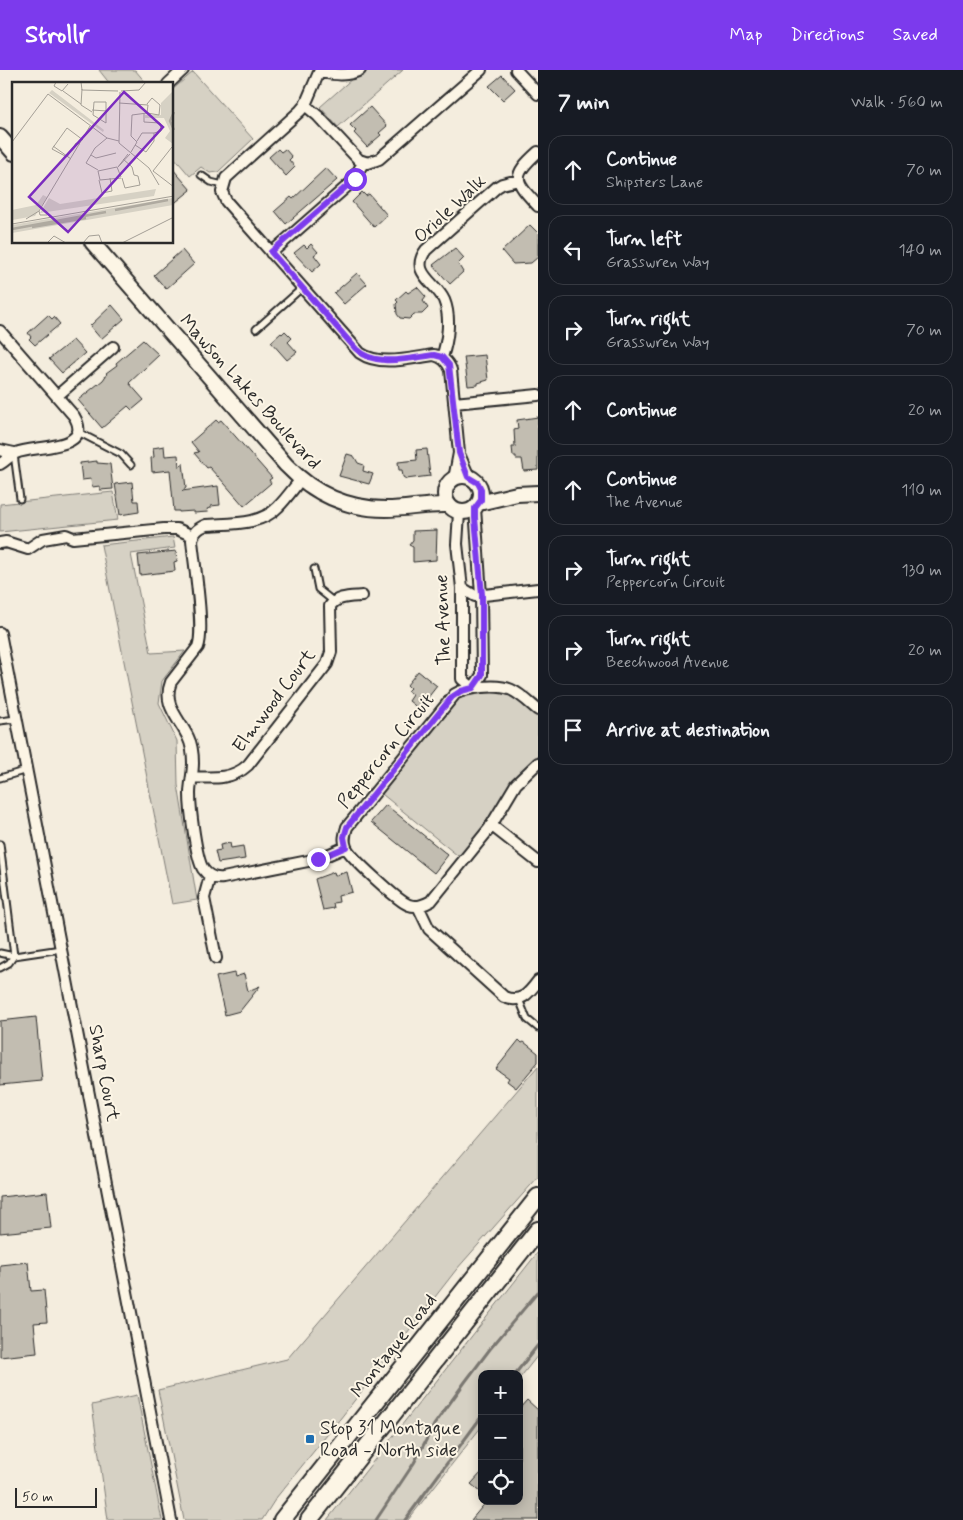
<!DOCTYPE html>
<meta charset="utf-8">
<style>
:root{--surface:#171b24;--page:#20242c;--text:#f1f3f6;--muted:#9ea1a6;--line:#363941;--accent:#7c3aed}
body{margin:0;font-family:Mynerve,sans-serif;background:var(--page);color:var(--text)}
.controls{position:absolute;right:15px;bottom:15px;display:grid;overflow:hidden;border-radius:10px;box-shadow:0 2px 12px #0003}
.controls button{width:45px;height:45px;display:grid;place-items:center;padding:0;border:0;border-bottom:1px solid var(--line);background:var(--surface);color:var(--text);font:25px sans-serif}
.scale{position:absolute;left:15px;bottom:12px;width:82px;box-sizing:border-box;padding-left:5px;border:2px solid #2b2b2b;border-top:0;font-size:14px;line-height:18px;white-space:nowrap;color:#2b2b2b;-webkit-text-stroke:4px #fcf5e5;paint-order:stroke}
.stop{position:absolute;width:15px;height:15px;margin:-11px;border:4px solid #7c3aed;border-radius:50%;background:#fff}
.stop.end{background:#7c3aed;border-color:#fff;box-shadow:0 1px 5px #0008}
.list{margin:0;padding:0;list-style:none}
h2{display:flex;justify-content:space-between;align-items:center;height:65px;margin:0;padding:0 20px;font-size:21px}
h2 small{font-size:16px;font-weight:400;color:var(--muted)}
.list li{display:grid;grid-template-columns:32px 1fr auto;gap:15px;align-items:center;box-sizing:border-box;height:70px;margin:0 10px 10px;padding:0 10px;border:1px solid var(--line);border-radius:15px}
.list b{display:block;font-size:19px;white-space:nowrap}
.list p{margin:0;font-size:16px;white-space:nowrap;color:var(--muted)}
.list em{font-size:16px;font-style:normal;color:var(--muted)}
.icon{flex:none;width:28px;height:28px;fill:none;stroke:currentColor;stroke-width:2;stroke-linecap:round;stroke-linejoin:round}
.map{position:relative;flex:none;width:538px;height:1450px;overflow:hidden}
header{display:flex;align-items:center;gap:30px;box-sizing:border-box;height:70px;padding:0 25px;background:var(--accent);color:#fff}
header strong{font-size:24px}
nav{display:flex;gap:28px;margin-inline-start:auto;font-size:18px}
main{display:flex}
aside{flex:1;background:var(--surface)}
.map>svg:first-child{display:block}
.green{fill:#d6d1c4;stroke:#807e78}
.lines{fill:none;stroke-linecap:round;stroke-linejoin:round}
.stream{stroke:#7a7771;stroke-width:3}
.building{fill:#c2bdb1;stroke:#2b2b2b}
.lane-casing{stroke:#2b2b2b;stroke-width:9}
.street-casing{stroke:#2b2b2b;stroke-width:14}
.secondary-casing{stroke:#2b2b2b;stroke-width:18}
.primary-casing{stroke:#2b2b2b;stroke-width:20}
.lane{stroke:#fcf5e5;stroke-width:5}
.street{stroke:#fcf5e5;stroke-width:10}
.secondary{stroke:#fcf5e5;stroke-width:14}
.primary{stroke:#fcf5e5;stroke-width:16}
.route{stroke:#7c3aed;stroke-width:6}
.poi-dot{fill:#1f6fb2;stroke:#fcf5e5;stroke-width:2}
.labels{text-anchor:middle;dominant-baseline:central;stroke-width:4;stroke-linejoin:round;paint-order:stroke}
.street-label{font-size:19px;fill:#2b2b2b;stroke:#fcf5e5}
.poi-label{font-size:19px;fill:#2b2b2b;stroke:#fcf5e5;text-anchor:start}
.inset-river{fill:none;stroke:#afaaa0;stroke-width:2.5}
.inset-road{fill:none;stroke:#a49f96;stroke-width:1}
.view{fill:#7b2cbf;fill-opacity:0.15;stroke:#7b2cbf;stroke-width:2.5}
.inset-edge{fill:none;stroke:#2b2b2b;stroke-width:2.5}
</style>
<header>
<strong>Strollr</strong>
<nav><a>Map</a><a>Directions</a><a>Saved</a></nav>
</header>
<main>
<div class="map">
<svg width="538" height="1450" viewBox="0 0 538 1450">
<rect width="100%" height="100%" fill="#f4edde"/>
<filter id="ink" filterUnits="userSpaceOnUse"><feTurbulence type="fractalNoise" baseFrequency=".02" numOctaves="2"/><feDisplacementMap in="SourceGraphic" scale="10" xChannelSelector="R" yChannelSelector="G"/><feConvolveMatrix kernelMatrix="1 2 1 2 8 2 1 2 1" color-interpolation-filters="sRGB"/></filter>
<g filter="url(#ink)">
<path class="green" d="M99,0H135L146,13L110,14Z
M362,0H403L338,57L320,37Z
M193,2L253,69L218,102L210,103L201,97L190,106L173,86L172,20Z
M113,422L118,450L0,462V434Z
M173,467L175,478L131,484L151,583L185,581L162,611L159,633L177,671L178,715L197,830L172,834L101,475Z
M498,616L538,640V693L463,790L377,720L454,626Z
M538,996V1107L456,1200L340,1349L276,1428L262,1450H184L158,1320L287,1289Z
M538,1182V1285L519,1309V1304H482V1356L408,1450H327Z
M137,1325L162,1450H108L92,1335Z"/>
<g class="lines">
<path class="stream" d="M515,1304L538,1275
M376,1450L414,1393L434,1355L465,1312L490,1279L538,1222
M405,1450L482,1346"/>
</g>
<path class="building" d="M502,5L515,19L503,30L489,16Z
M370,37L387,56L379,63L381,65L367,77L354,63L356,61L350,55Z
M278,79L281,82L285,79L292,87L289,90L295,97L286,106L269,87Z
M172,98L191,120L172,135Z
M326,98L337,110L286,154L275,141L291,127L293,129Z
M362,122L366,126L369,124L387,145L374,157L352,132Z
M530,155L538,163V187L531,193L513,194L502,181Z
M311,174L318,182L314,185L321,194L312,202L294,183L304,175L307,178Z
M455,178L464,188L458,194L463,202L450,214L433,195Z
M182,180L194,194L166,219L154,205Z
M357,203L367,214L344,234L334,223Z
M417,217L426,227L423,231L428,238L422,244H414L409,249L400,248L397,244L396,234L398,232L396,230L406,221L408,223Z
M112,235L124,249L101,269L90,256Z
M48,245L52,249L54,247L60,254L35,275L29,269L31,267L28,263Z
M285,261L292,268L288,272L297,282L287,290L271,272L281,263L282,264Z
M73,270L85,283L62,303L49,289Z
M143,270L159,285L129,313L144,330L132,340L128,336L102,358L78,330L103,310L107,304L106,303L117,295L116,293Z
M485,285L488,310L478,313V315L468,316L464,287Z
M538,347V400L524,401L522,389H516V386H513L512,377H515L514,360L518,359L517,350Z
M216,350L218,352L221,350L272,408L269,410L271,413L244,436L218,406V407L209,397L207,398L194,383L199,382L191,372Z
M164,376L165,386L178,385L179,397L183,393L186,418L182,421L218,416L220,435L211,436V438L207,439L208,442L194,443V441L179,442V441H174L170,400L152,402L151,388L154,387L153,378Z
M427,379L430,406L406,409L403,407L402,400H399L398,392L417,390L416,380Z
M347,384L354,386L358,393L364,395L363,401L373,404L369,414L339,406Z
M97,391V393L110,394L113,419L100,420V416L92,417L91,409L82,410L80,393Z
M132,412L134,431H138L139,442L120,445L115,414Z
M437,460L436,490L413,492V477L409,475L413,470V461Z
M176,481L177,491L174,492L175,501L140,505L138,485Z
M418,601L437,616L419,639L409,631L413,625L407,621L410,618L407,615Z
M386,735L448,785L434,803L371,752Z
M230,773L231,778L243,776L245,789L218,793L215,781L221,780L220,775Z
M334,802L335,805L347,802L352,822L338,826L339,832L333,833L334,838L323,840L315,809Z
M234,903L235,907L244,904L248,921L260,916L240,941L225,945L216,907Z
M36,947L42,1011L0,1015V951Z
M519,970L522,973L524,972L538,983V992L516,1018L507,1011L509,1008L496,999Z
M47,1122L51,1158L0,1163V1127Z
M28,1192L31,1221L44,1220L47,1252L34,1253L37,1283L0,1287V1195Z
M527,1330L538,1340V1450H471L487,1431H519V1339Z
M482,1402V1423L471,1414Z"/>
<g class="lines">
<g class="lane-casing">
<path id="lane" d="M201,105L211,112L223,115
M256,259L302,218
M78,362L121,384L131,395
M14,384L20,429
M314,499L318,519L333,531
M0,651L16,649
M0,708L27,700
M0,774L14,886L9,893L0,898
M0,883L14,886L61,879
M519,929L527,949L538,958"/>
</g>
<g class="street-casing">
<path id="street" d="M320,0L305,35L300,41L226,108L222,122L226,131L360,283C380,297 411,288 434,285C443,287 448,292 451,300L459,383L454,409
M516,0L538,24
M320,2C332,4 348,7 360,0
M168,14L183,0
M305,35L318,46L359,90L368,93L379,89L481,0
M538,82C510,107 515,111 538,136
M271,183L352,112L363,93
M0,261L74,346C95,381 34,375 16,383C10,385 6,391 0,394
M442,287C448,270 451,247 444,230C436,212 409,203 426,180L497,117L502,114L519,110
M57,326L113,277
M454,333L538,325
M0,380L14,383
M459,384L469,407
M301,409C293,419 286,429 278,437C260,456 230,453 206,455C198,458 193,462 192,470C194,493 205,559 198,577L171,612C162,635 179,648 188,667C192,675 193,685 193,693C193,704 190,714 190,724C190,739 196,788 203,799C208,806 215,809 223,808L318,789L346,777
M459,443L457,474L462,518V609L473,618L482,605L481,525L475,438
M0,473L6,472L28,479L43,469L66,465L73,468L164,459H177L193,466
M462,518L475,526L538,519
M0,563L171,1450
M538,640C517,622 511,614 482,617C472,618 464,619 455,624L347,757C345,764 343,770 346,777C349,786 399,832 409,835C417,838 424,835 431,831L489,759L516,714L538,693
M192,707C212,708 232,710 248,695L327,594L331,582L330,536C337,526 351,527 362,526
M491,755L538,792
M210,806L204,828L216,888
M418,836L429,859L504,927C521,934 529,923 538,911"/>
</g>
<g class="secondary-casing">
<path id="secondary" d="M0,67L14,83
M92,172L286,395C313,423 346,439 386,439C407,439 427,434 448,435
M445 424a18 18 0 1 1 36 0a18 18 0 1 1-36 0Z
M479,433L517,424L538,423"/>
</g>
<g class="primary-casing">
<path id="primary" d="M282,1450L538,1127
M309,1450L538,1160"/>
</g>
<use href="#lane" class="lane"/>
<use href="#street" class="street"/>
<use href="#secondary" class="secondary"/>
<use href="#primary" class="primary"/>
</g>
</g>
<g class="lines" filter="url(#ink)">
<path class="route" d="M318,789L346,777L344,767L347,757L452,627L461,621L473,618L482,605V525L475,448V438L481,430V419L478,413L468,407L459,383L449,295L442,287L434,285C410,288 375,298 356,279L271,182L355,109"/>
</g>
<rect class="poi-dot" x="305" y="1364" width="10" height="10" rx="2.5"/>
<g class="labels">
<g class="street-label">
<text transform="translate(450 139) rotate(-43)">Oriole Walk</text>
<text transform="translate(250 322) rotate(48)">Mawson Lakes Boulevard</text>
<text transform="translate(443 550) rotate(-92)">The Avenue</text>
<text transform="translate(274 631) rotate(-53)">Elmwood Court</text>
<text transform="translate(386 681) rotate(-51)">Peppercorn Circuit</text>
<text transform="translate(104 1003) rotate(79)">Sharp Court</text>
<text transform="translate(394 1276) rotate(-52)">Montague Road</text>
</g>
<g class="poi-label">
<text x="320" y="1358">Stop 31 Montague<tspan x="320" dy="22">Road - North side</tspan></text>
</g>
</g>
<g transform="translate(12 12)">
<rect width="161" height="161" fill="#f4edde"/>
<path d="M40,8L92,48L91,50L37,11ZM161,9V62L153,56L158,49L152,36H133V33H149V21ZM144,107L142,114L28,131L37,116L48,122ZM31,113L35,115L23,134L0,138V128L24,123ZM161,116V123L0,151V143Z" fill="#d6d1c4"/>
<path class="inset-river" d="M162,30L158,39L162,48M103,128L156,118M20,145L74,136M0,147L94,130"/>
<path class="inset-road" d="M44,0L42,4L50,9L56,2M69,0L70,8L106,9M70,7L69,23L80,30M51,9L69,22M109,9L127,8L134,0M108,10L107,61L137,86L147,103M82,20H94V41L81,33ZM107,21L136,23L135,31L120,33L119,54L125,60L119,70M80,28L95,29M135,31L147,33L148,23L140,16L135,22M125,59L130,51H142M0,60L36,12L95,56L107,59M123,63L134,70L142,59V51L149,49L148,41L132,40V32M41,64L59,77M160,65L141,89L162,105M79,73L84,76L104,71M55,75L40,67L55,46L71,58M55,75L64,61L68,62M106,85L118,72M106,85L116,72M86,88L74,81L83,66L95,56M109,96L88,98L86,89L105,85L109,95M110,96L113,106L128,103L126,94L122,93L120,85L111,77M87,98L90,111L100,109L98,96M27,129L78,44M14,137L27,129L28,133H35M0,142L162,114M35,161L42,154L54,161M71,161L77,154L87,153L90,161M110,161L162,135"/>
<path class="view" d="M112,10L151,45L56,150L17,115Z"/>
<rect width="161" height="161" class="inset-edge"/>
</g>
</svg>
<div class="controls">
<button>+</button>
<button>−</button>
<button><svg class="icon" aria-label="locate" viewBox="0 0 24 24"><circle cx="12" cy="12" r="6"/><path d="M12 2v4M12 18v4M2 12h4M18 12h4"/></svg></button>
</div>
<div class="scale">50 m</div>
<div class="stop" style="left:355px;top:109px"></div>
<div class="stop end" style="left:318px;top:789px"></div>
</div>
<aside>
<h2>7 min<small>Walk · 560 m</small></h2>
<ul class="list">
<li><svg class="icon" aria-label="ahead" viewBox="0 0 24 24"><path d="M12 20V5M6 11l6-6 6 6"/></svg><div><b>Continue</b><p>Shipsters Lane</p></div><em>70 m</em></li>
<li><svg class="icon" aria-label="left" viewBox="0 0 24 24"><path d="M17 20v-9H6M10 6l-5 5 5 5"/></svg><div><b>Turn left</b><p>Grasswren Way</p></div><em>140 m</em></li>
<li><svg class="icon" aria-label="right" viewBox="0 0 24 24"><path d="M7 20v-9h11M14 6l5 5-5 5"/></svg><div><b>Turn right</b><p>Grasswren Way</p></div><em>70 m</em></li>
<li><svg class="icon" aria-label="ahead" viewBox="0 0 24 24"><path d="M12 20V5M6 11l6-6 6 6"/></svg><div><b>Continue</b></div><em>20 m</em></li>
<li><svg class="icon" aria-label="ahead" viewBox="0 0 24 24"><path d="M12 20V5M6 11l6-6 6 6"/></svg><div><b>Continue</b><p>The Avenue</p></div><em>110 m</em></li>
<li><svg class="icon" aria-label="right" viewBox="0 0 24 24"><path d="M7 20v-9h11M14 6l5 5-5 5"/></svg><div><b>Turn right</b><p>Peppercorn Circuit</p></div><em>130 m</em></li>
<li><svg class="icon" aria-label="right" viewBox="0 0 24 24"><path d="M7 20v-9h11M14 6l5 5-5 5"/></svg><div><b>Turn right</b><p>Beechwood Avenue</p></div><em>20 m</em></li>
<li><svg class="icon" aria-label="arrive" viewBox="0 0 24 24"><path d="M6 21V4h12l-3 4 3 4H6"/></svg><div><b>Arrive at destination</b></div></li>
</ul>
</aside>
</main>
